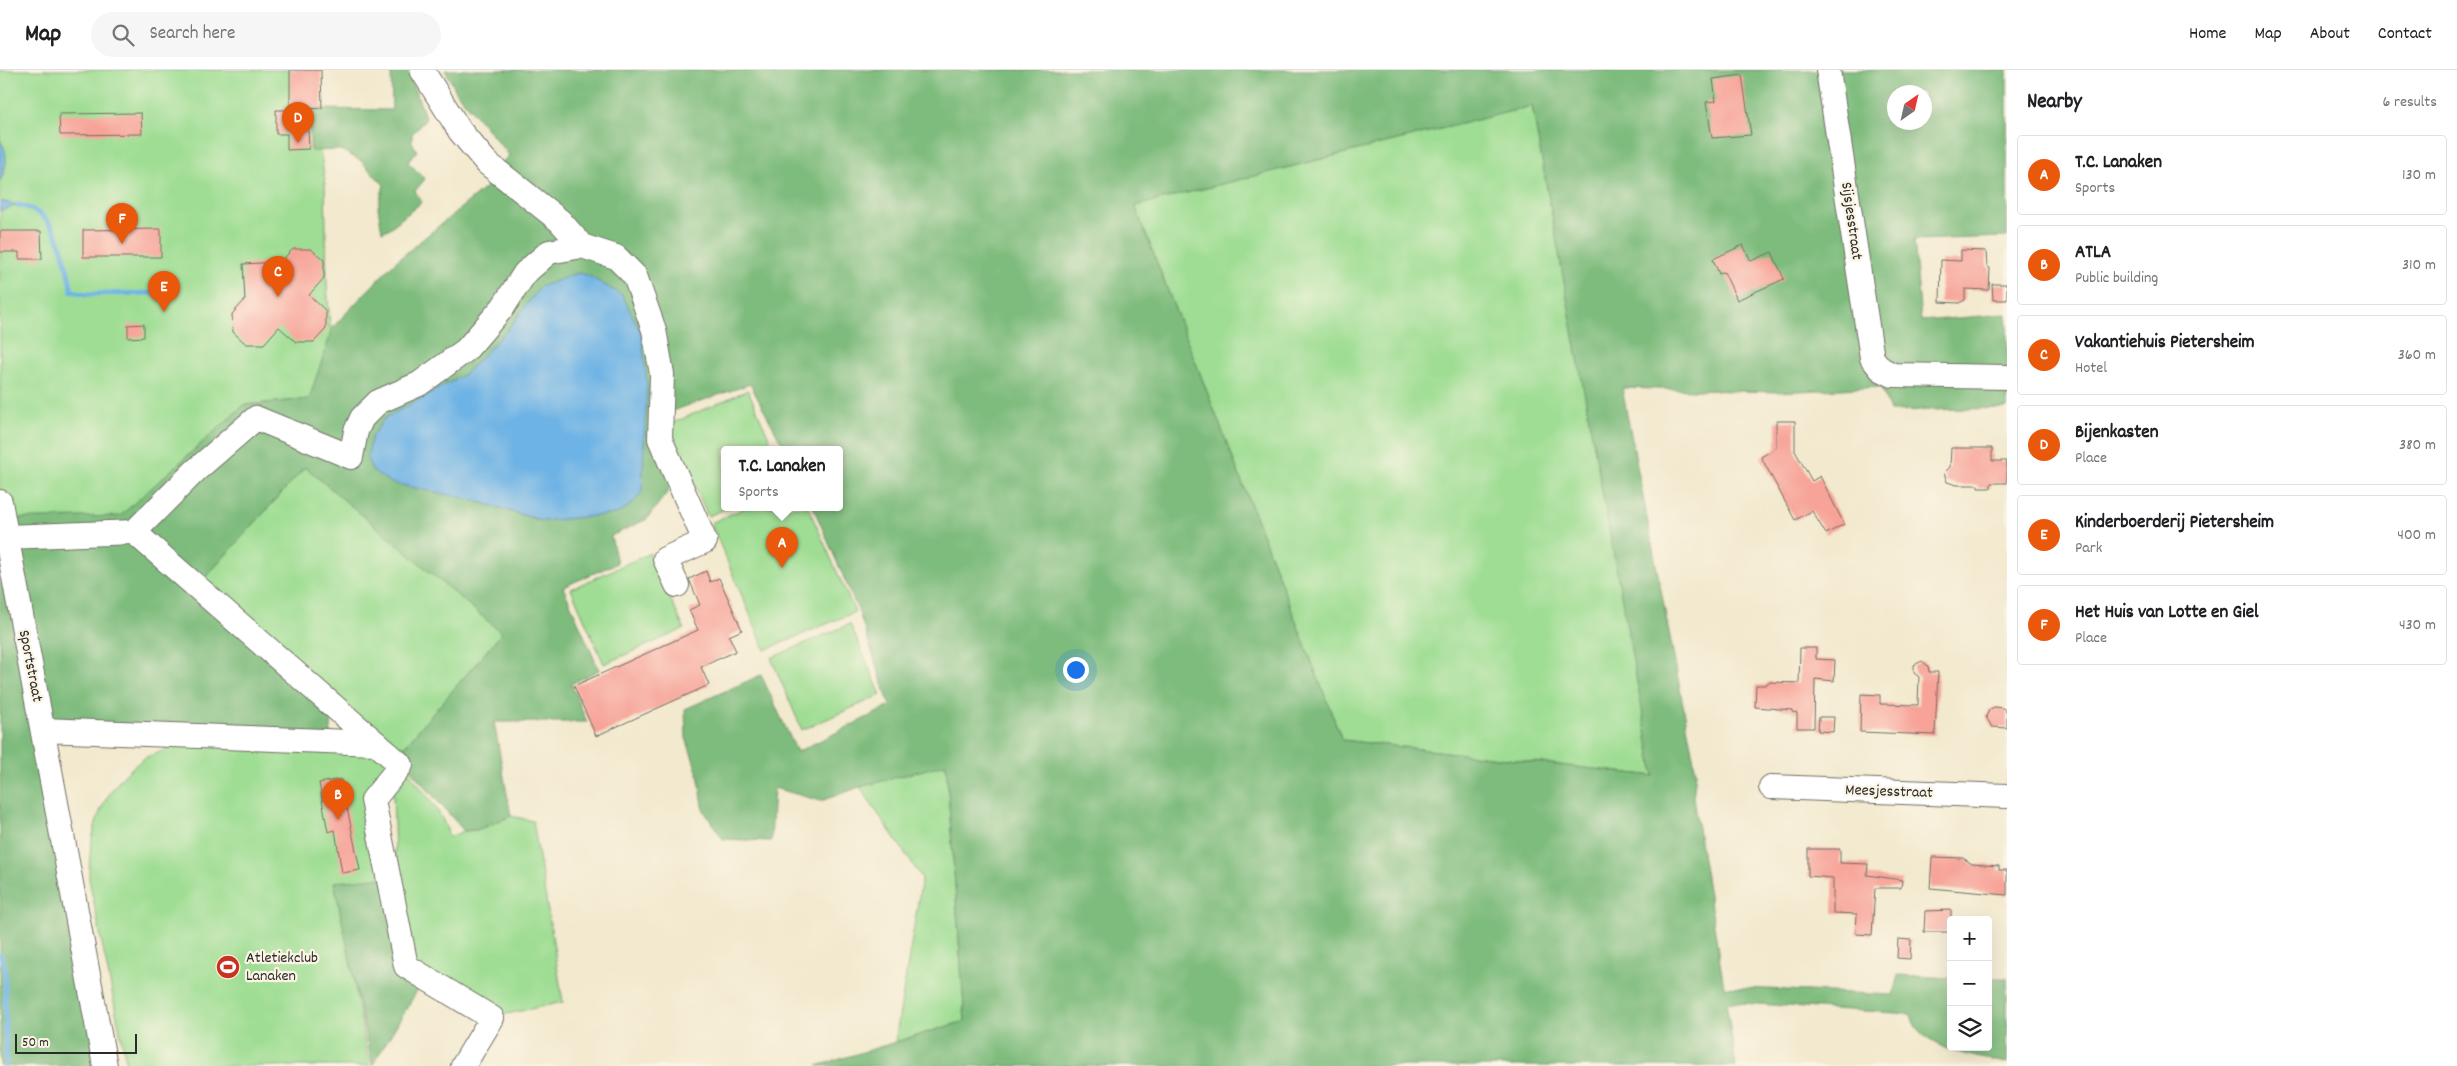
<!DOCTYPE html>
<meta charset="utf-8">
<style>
:root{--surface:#fff;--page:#f6f6f6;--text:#202124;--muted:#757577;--line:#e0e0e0;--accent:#ea580c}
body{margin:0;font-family:Dekko,sans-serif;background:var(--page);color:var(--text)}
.controls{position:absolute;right:15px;bottom:15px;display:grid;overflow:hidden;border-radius:5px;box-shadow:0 5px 20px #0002}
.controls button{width:45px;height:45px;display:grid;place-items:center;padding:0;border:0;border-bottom:1px solid var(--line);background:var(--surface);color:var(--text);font:25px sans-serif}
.compass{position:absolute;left:1887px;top:15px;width:45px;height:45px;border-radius:50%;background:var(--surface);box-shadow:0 5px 20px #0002;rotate:34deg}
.scale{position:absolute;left:15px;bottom:12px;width:122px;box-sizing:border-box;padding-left:5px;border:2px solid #2b2b2b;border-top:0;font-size:14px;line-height:18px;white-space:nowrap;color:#2b2b2b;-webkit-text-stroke:4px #fcf5e5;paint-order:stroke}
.you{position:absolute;left:1075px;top:599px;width:18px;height:18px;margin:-12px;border:4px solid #fff;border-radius:50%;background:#1a73e8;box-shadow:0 0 0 8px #1a73e833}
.badge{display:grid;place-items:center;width:32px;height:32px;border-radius:50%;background:var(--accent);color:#fff;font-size:16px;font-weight:700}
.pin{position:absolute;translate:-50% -41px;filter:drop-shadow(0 1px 2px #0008)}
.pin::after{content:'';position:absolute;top:26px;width:18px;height:15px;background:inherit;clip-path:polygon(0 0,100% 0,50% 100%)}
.popup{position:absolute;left:721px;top:376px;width:122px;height:65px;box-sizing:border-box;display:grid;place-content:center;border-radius:5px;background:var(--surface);filter:drop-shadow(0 1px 4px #0005);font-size:16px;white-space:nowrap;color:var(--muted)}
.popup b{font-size:19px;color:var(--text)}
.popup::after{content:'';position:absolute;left:50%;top:100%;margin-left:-10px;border:10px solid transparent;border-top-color:var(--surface)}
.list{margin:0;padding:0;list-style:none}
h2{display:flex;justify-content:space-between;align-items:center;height:65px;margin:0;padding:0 20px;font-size:21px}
h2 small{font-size:16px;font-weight:400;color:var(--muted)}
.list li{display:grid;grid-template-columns:32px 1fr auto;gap:15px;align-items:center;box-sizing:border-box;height:80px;margin:0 10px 10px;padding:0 10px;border:1px solid var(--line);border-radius:5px}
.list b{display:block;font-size:19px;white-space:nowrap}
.list p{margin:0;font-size:16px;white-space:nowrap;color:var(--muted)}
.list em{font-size:16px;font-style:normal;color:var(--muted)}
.icon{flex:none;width:28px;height:28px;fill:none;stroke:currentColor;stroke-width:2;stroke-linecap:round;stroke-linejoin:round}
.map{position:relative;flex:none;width:2007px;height:996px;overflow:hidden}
header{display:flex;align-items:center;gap:30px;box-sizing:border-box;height:70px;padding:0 25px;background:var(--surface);border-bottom:1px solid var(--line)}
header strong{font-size:24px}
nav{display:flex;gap:28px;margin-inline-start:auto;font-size:18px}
.search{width:350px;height:45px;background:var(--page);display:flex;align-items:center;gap:12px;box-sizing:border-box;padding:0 18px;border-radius:28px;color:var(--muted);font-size:19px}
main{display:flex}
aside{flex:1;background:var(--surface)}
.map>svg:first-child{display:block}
.green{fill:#9edd93;stroke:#64845f}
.forest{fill:#7ebc7d;stroke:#547454;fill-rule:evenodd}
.water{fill:#6eb3e5;stroke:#4c6f88}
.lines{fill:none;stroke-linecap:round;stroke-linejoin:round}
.stream{stroke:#6eb3e5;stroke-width:5}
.building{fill:#f7a398}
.minor-casing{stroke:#716e64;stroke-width:26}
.minor{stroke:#fff;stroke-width:24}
.labels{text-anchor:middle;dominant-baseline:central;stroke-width:4.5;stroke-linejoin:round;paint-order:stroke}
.street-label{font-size:16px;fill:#2b2b2b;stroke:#fcf5e5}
.poi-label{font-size:16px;fill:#2b2b2b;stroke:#fcf5e5;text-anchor:start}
</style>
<header>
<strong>Map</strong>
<div class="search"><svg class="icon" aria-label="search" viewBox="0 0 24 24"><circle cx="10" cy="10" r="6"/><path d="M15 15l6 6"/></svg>Search here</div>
<nav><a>Home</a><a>Map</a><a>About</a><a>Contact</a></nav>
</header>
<main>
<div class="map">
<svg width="2007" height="996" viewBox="0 0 2007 996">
<rect width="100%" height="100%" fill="#fcf5e5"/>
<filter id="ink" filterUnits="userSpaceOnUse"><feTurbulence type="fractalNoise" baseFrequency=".02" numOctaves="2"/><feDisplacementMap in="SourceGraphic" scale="10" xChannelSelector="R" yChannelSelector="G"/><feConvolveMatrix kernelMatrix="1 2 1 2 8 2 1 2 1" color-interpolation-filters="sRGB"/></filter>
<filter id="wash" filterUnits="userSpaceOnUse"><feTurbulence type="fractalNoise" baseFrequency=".0096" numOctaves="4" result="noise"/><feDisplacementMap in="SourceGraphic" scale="20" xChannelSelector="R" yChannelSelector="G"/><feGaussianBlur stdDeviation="1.12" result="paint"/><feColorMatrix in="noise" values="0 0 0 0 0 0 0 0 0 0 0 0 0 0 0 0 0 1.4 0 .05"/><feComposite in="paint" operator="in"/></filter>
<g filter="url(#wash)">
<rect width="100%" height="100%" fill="#f2e9ce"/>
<path class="green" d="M0,0H312V31L325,111L327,215L331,268L309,329L244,335L129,452L0,455Z
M1532,36L1655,706L1342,670L1135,136Z
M748,320L774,379H724V437H730L708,446L668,355Z
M306,396L503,563L397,685L204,509Z
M747,437H808L855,542L765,580L711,453Z
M650,483L684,559L604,594L571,519Z
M850,554L881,625L802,660L771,588Z
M167,670L369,677L389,691L367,725L381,806L377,814L338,822L369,996H127L89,809C89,759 100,721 142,690C148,685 159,683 167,679Z
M946,693L965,951L895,972L922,808L860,717Z
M408,701C422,721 444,743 449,767L464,761L477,760L511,746L533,751L563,932L493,947L409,891L395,786L393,722Z"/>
<path class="forest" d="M391,0H407L426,49L412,64V72L417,81L408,92L425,109L415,121L422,132L390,158L382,162L378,137L384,115L361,91L341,80L311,81L310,45L316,39L392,40Z
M445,0H2007V167L1914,170L1921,251L2007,244V338L1890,341L1881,317L1777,322L1622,318L1696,702L1693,728L1724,917L1893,925L1898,905L1951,908V977H1988V908H2007V993C1977,987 1917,980 1911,944L1726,932L1736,996H817L965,951L946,694L860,717L821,731L774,718L771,771L723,769L704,741L698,704L686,668L685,639L761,605L797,682L890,636L858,540L813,437H840V379H785L750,314L655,347L672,416L647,449L611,466L617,493L563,517L599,600L571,614L587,652H494L511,746L477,760L464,761L397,685L502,563L305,397L204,509L333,641L330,666L37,653L100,996H0V449L120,446L244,335L309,329L333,257L394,193L497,108L498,97L509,85L457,23ZM1894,22H1924V52H1894ZM1532,36L1654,706L1342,670L1135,136ZM540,217L543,451L469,429L396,342L465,304L508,259Z
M395,806L409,891L423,911L372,996L334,812Z"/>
<path class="water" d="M0,70C9,83 7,98 0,111Z
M0,131L18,135L0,141Z
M578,203L587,205L622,225L642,264L647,315L642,422L631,435L617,444L543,451L469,429L391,413L373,401L367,388L372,366L385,348L465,304L508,259L540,217Z"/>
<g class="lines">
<path class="stream" d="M18,135C60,142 64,187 72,221L86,224L161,223L168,221
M0,885L5,897L6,996"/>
</g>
<g id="blocks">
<path class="building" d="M290,0H321L322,38L307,39L309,79L287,80V64H276V40H290Z
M1742,5L1751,65L1712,68L1706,32L1716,31L1713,9Z
M141,43L142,64L60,65L59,44Z
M161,159V187H83V160Z
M0,161H41L42,189H19V182H0Z
M1743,175L1751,191L1772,182L1784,209L1737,230L1724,202L1719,204L1713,189Z
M293,179H311L324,190V208L309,225L326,241V259L314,272H296L279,257L264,274H246L233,262L232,244L245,230L243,194L280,192Z
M1961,180L1986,181L1987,196L1990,198L1989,220L1965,219V230L1959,233L1940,232L1941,190L1961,191Z
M1992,214H2007V230H1993Z
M144,254V267L128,268V255Z
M1776,351H1795V381L1812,411L1820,406L1844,454L1826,464L1812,441L1795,450L1761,387L1776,378Z
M1951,378H1992V391H2007V413H1991V418H1978V415H1957L1947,412L1944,403L1950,397Z
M706,501L710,512L719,508L742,560L729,566L736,581L701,597L709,615L596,666L574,616L698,560L689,540L700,535L689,509Z
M1800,578H1816V589L1835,590L1834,611L1815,609L1814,658H1797V643L1792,642V640L1755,637L1756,615H1765L1769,612L1799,613Z
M1922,591L1928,596L1929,602H1938L1935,665L1860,662L1861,624L1880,625V634L1918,635L1919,607L1914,603V595Z
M1994,637L2003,638L2007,643V658L1992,657L1986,647L1989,640Z
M1819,647H1834L1833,662L1818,661Z
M341,709L360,800L342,803L335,760L328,762L319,713Z
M1808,779H1840V793L1868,794L1867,805L1902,810L1901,818H1875L1872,865L1856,864L1857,844L1833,843V808L1808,806Z
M1932,787L1963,788L1972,794L1999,796V800H2007V825L1930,818Z
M1951,840V862H1924L1925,841Z
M1898,869L1911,870L1910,889L1897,888Z"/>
</g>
</g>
<g filter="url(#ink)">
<use href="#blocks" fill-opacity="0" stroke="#716e64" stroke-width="1"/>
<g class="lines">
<g class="minor-casing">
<path id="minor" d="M1828,0L1872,288L1881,299L1893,305L2007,307
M582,176L616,187L635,206L654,260L662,304L660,369L705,471L665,489L677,515
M0,432L105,996
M134,462L401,695L373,730L406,896L492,948L463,996
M7,467L134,462L195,401L256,348L351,387L356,361L362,348L378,332L419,314L466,280L503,237L525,203L549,182L582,176L560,151L487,93L460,61L422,0
M43,660L376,673
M1771,717L2007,726"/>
</g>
<use href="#minor" class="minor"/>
</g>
</g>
<defs>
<g id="stadium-disc" transform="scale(1.25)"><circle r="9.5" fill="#c8321e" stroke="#fcf5e5"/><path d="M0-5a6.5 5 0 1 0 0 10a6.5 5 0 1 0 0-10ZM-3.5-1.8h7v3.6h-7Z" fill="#fff"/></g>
</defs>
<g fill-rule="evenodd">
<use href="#stadium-disc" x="228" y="897"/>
</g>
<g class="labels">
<g class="street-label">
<text transform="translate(1851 151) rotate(82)">Sijsjesstraat</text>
<text transform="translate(30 596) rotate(79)">Sportstraat</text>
<text transform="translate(1889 722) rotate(2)">Meesjesstraat</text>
</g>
<g class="poi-label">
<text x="246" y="888">Atletiekclub<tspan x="246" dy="18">Lanaken</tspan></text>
</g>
</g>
</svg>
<div class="controls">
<button>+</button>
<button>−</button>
<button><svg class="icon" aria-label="layers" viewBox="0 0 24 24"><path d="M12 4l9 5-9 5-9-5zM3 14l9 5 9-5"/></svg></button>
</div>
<svg class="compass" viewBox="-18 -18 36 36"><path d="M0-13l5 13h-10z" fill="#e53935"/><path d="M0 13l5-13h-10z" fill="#757577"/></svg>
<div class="scale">50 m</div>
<div class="you"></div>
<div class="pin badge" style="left:782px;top:498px">A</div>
<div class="popup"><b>T.C. Lanaken</b>Sports</div>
<div class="pin badge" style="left:338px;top:750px">B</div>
<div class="pin badge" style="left:278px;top:227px">C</div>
<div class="pin badge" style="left:298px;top:73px">D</div>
<div class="pin badge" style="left:164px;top:242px">E</div>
<div class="pin badge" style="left:122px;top:174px">F</div>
</div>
<aside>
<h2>Nearby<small>6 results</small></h2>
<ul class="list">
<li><span class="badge">A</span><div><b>T.C. Lanaken</b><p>Sports</p></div><em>130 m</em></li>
<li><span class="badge">B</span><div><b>ATLA</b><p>Public building</p></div><em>310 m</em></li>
<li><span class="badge">C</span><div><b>Vakantiehuis Pietersheim</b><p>Hotel</p></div><em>360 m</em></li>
<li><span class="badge">D</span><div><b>Bijenkasten</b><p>Place</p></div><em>380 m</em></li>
<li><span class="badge">E</span><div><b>Kinderboerderij Pietersheim</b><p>Park</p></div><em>400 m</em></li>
<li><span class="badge">F</span><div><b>Het Huis van Lotte en Giel</b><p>Place</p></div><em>430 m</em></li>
</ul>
</aside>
</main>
